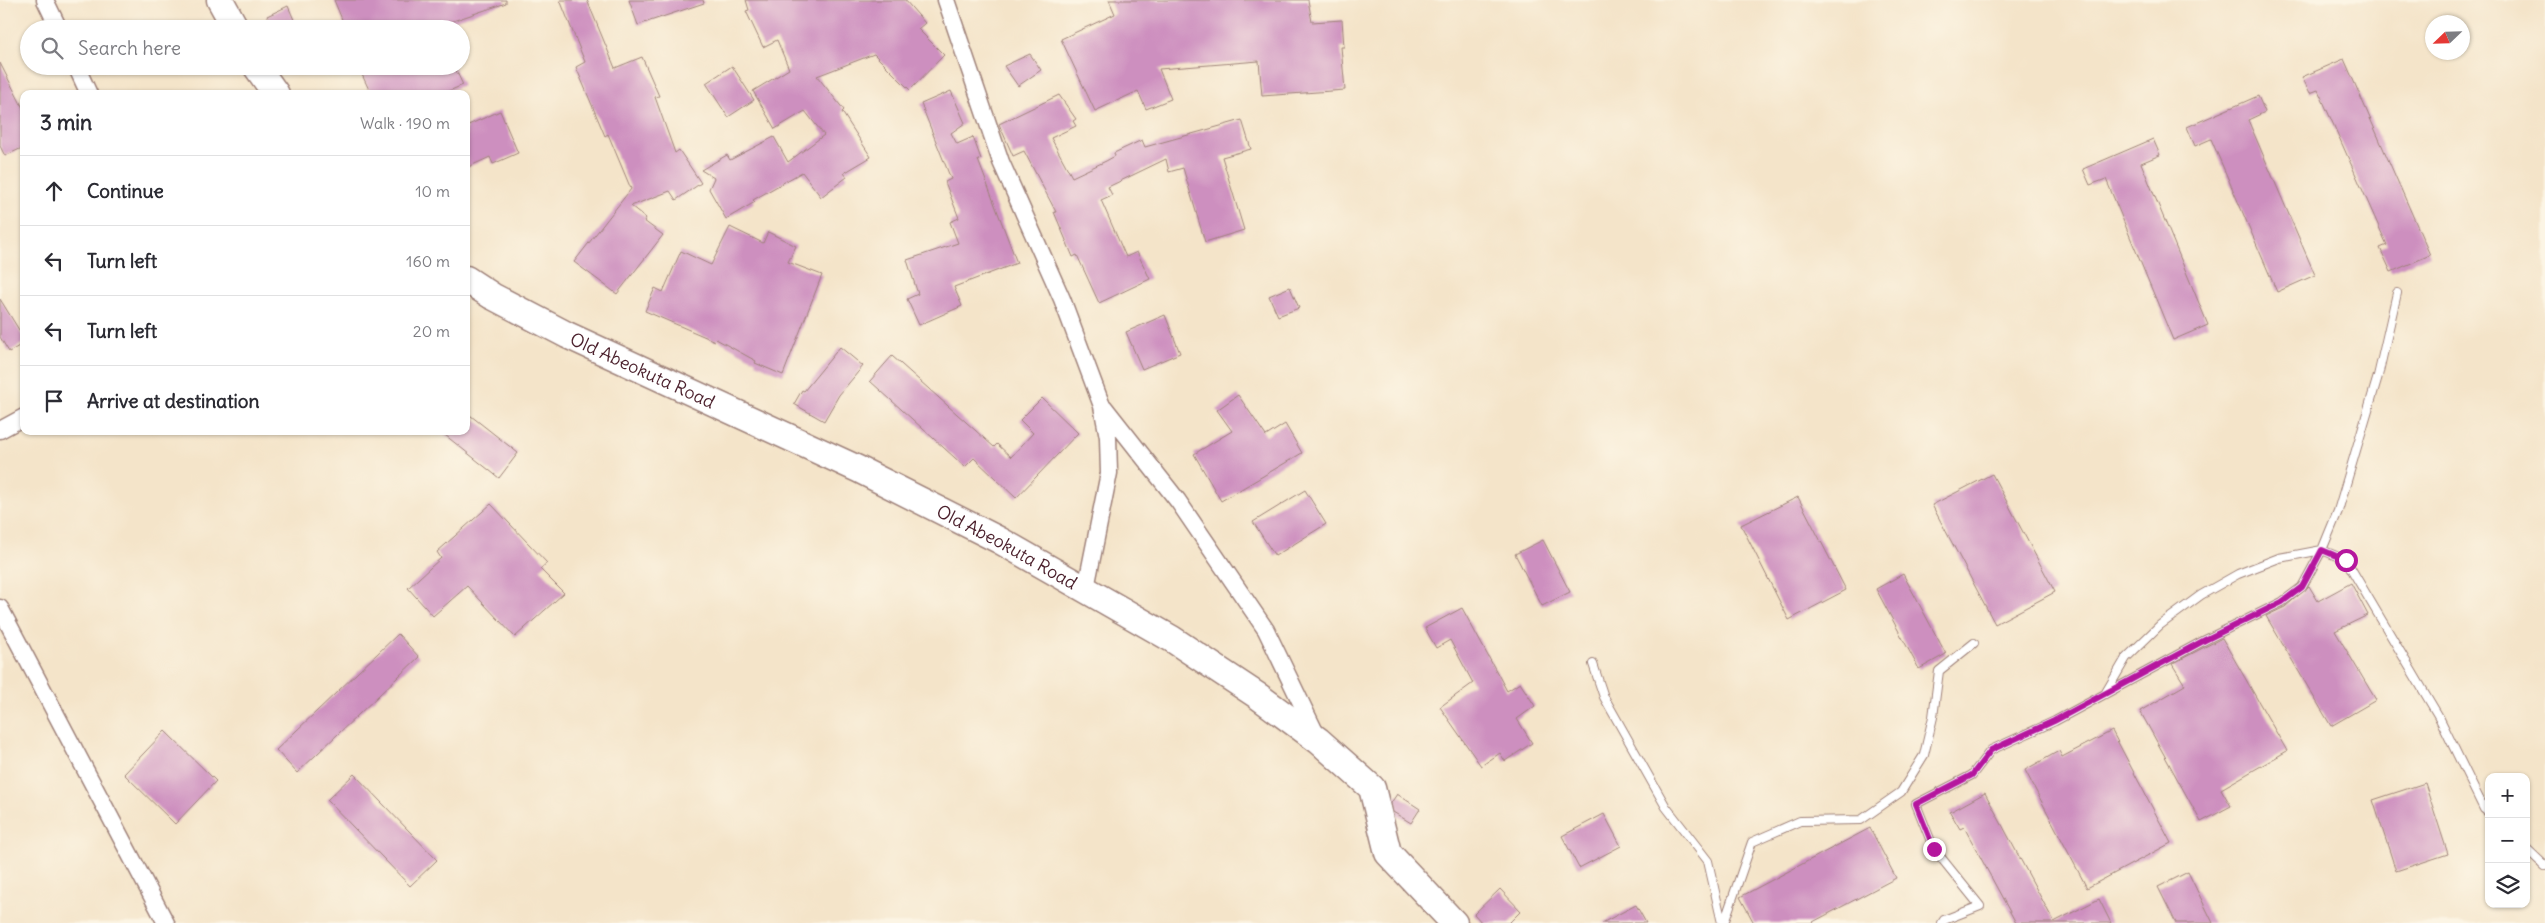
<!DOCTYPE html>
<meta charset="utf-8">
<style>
:root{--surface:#fff;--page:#f7f7f7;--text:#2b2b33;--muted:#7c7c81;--line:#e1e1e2}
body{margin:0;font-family:Delius,sans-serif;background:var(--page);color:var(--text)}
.controls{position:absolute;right:15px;bottom:15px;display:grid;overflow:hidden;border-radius:10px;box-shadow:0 1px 4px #0004}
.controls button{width:45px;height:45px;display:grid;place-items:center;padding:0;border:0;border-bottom:1px solid var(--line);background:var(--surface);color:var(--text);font:25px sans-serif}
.compass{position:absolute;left:2425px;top:15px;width:45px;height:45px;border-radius:50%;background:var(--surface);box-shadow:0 1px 4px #0004;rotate:247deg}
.stop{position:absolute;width:15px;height:15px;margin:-11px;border:4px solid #b5179e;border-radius:50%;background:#fff}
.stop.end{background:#b5179e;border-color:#fff;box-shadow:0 1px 5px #0008}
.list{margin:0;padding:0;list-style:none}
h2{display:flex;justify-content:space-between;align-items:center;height:65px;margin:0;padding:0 20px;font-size:21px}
h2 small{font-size:16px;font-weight:400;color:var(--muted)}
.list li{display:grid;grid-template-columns:32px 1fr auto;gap:15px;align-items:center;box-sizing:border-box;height:70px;padding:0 20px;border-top:1px solid var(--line)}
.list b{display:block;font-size:19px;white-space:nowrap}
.list em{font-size:16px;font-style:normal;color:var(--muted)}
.icon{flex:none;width:28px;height:28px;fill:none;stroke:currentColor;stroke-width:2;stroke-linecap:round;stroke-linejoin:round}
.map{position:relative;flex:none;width:2545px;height:923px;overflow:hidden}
.search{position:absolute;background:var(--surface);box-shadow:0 1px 4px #0004;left:20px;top:20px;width:450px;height:55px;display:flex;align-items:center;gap:12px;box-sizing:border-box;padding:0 18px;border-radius:28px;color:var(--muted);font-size:19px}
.panel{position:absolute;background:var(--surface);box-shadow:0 1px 4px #0004;left:20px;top:90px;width:450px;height:345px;border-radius:10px}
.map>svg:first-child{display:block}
.building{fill:#cd8fbf}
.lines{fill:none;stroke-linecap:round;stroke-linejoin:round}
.service-casing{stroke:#9f827a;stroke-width:10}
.minor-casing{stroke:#9f827a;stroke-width:19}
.trunk-casing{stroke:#9f827a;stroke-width:29}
.service{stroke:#fff;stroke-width:8}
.minor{stroke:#fff;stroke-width:16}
.trunk{stroke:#fff;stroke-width:26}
.route{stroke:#b5179e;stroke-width:6}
.labels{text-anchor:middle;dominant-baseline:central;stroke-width:4;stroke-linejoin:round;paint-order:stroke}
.street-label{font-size:18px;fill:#4a1f2b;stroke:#fcf5e5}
</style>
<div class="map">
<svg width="2545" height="923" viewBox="0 0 2545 923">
<rect width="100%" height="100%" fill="#fcf5e5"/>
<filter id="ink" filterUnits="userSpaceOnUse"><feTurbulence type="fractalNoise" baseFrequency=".02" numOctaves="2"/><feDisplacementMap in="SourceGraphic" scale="10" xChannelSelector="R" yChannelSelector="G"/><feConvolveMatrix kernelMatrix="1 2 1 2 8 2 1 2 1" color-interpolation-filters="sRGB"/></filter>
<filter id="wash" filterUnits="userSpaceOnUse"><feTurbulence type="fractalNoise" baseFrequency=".0096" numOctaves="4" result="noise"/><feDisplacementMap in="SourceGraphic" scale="20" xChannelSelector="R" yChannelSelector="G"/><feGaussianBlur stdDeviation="1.12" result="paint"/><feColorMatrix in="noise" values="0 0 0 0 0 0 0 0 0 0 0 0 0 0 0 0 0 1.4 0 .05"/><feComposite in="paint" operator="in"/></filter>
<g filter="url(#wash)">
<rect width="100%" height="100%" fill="#f4e4c9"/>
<g id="blocks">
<path class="building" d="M334,0H506V3L441,25L443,29H346Z
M560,0H587L615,68L642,57L659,96L655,97L675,153L679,150L701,183L676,200L670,191L631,206L646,218L644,221L663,235L617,294L574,262L631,189L608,134L605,136L576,67L585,62Z
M629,0H703L704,3L638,25Z
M746,0H905L925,23L918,29L944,55L910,90L874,54L817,76L844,110L842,112L871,157L844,173L847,177L821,197L802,172L753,200L755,202L726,219L709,189L714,178L701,170L727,155L730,160L774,137L788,162L824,135L805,111L775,129L753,91L789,69L777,40L763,47L746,11L749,10Z
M1109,0H1308L1312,22L1342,20L1344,47H1341L1345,90L1262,96L1259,61L1159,69L1171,99L1146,109L1138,91L1095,111L1061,39L1115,14Z
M288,6L298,29H273L267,16Z
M1030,54L1041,70L1018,86L1004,66Z
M2344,59L2430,255L2391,272L2380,248L2387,245L2318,90L2310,93L2302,77Z
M0,63L24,110V147L5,156L0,146Z
M358,66H454L463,85L442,94H371Z
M732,66L754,100L728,117L706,83Z
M951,91L965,123L951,133L957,144L973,137L981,159L978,160L1017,263L954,287L962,306L919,325L907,299L918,294L907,260L958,243L950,222L959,218L945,182L951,179L921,104Z
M1059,95L1076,119L1073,121L1076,126L1051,138L1072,177L1106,161L1115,156L1114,153L1142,140L1145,147L1242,120L1251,149L1222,157L1244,230L1205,242L1183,168L1169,172L1166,159L1108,187L1112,195L1101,200L1126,257L1137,252L1150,279L1099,303L1077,255L1073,257L1054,212H1056L1024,151L1013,156L999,124Z
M2258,96L2265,112L2248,120L2315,275L2277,292L2211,139L2195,146L2187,127Z
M500,111L518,153L493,164L490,157L466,168V126Z
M2153,139L2160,155L2141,163L2208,325L2173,340L2106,179L2090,185L2083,169Z
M730,227L763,243L768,232L796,246L788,262L822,275L783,375L755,363L756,361L716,339L715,341L645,311L655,288L663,292L681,251L711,265Z
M1290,287L1299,308L1278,316L1269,296Z
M0,299L24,338V343L9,352L0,337Z
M1165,315L1180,353L1142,369L1126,332Z
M840,347L863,366L839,395L824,421L794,404L802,390L804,391Z
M892,356L994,447L997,444L1011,457L1033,433L1020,420L1042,398L1078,433L1016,498L974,458L965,467L870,381Z
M1238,395L1266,436L1285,424L1302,453L1221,501L1194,454L1232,431L1217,410Z
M466,412L518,453L499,478L440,431H466Z
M1992,474L2055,592L1995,624L1932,505Z
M1305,490L1326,524L1275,556L1253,522Z
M1798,497L1846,590L1789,620L1741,525Z
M491,504L547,563L540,569L564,593L515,637L467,586L433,616L408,588L441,558L437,552Z
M1543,540L1570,592L1542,606L1515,554Z
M1903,574L1946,654L1919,669L1876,589Z
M2351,583L2368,615L2335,631L2376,700L2331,726L2266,616L2285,607L2309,586L2318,601Z
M1462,608L1507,691L1520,683L1535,706L1517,719L1532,743L1505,761L1500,753L1481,766L1440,707L1473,683L1450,640L1436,648L1425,628Z
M398,634L419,657L297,773L276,750Z
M2222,638L2287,751L2221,789L2231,806L2201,822L2140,711L2185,685L2172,664Z
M165,731L216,781L175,824L124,774Z
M2112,731L2171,843L2087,888L2025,770L2059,751L2062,757Z
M354,774L437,860L410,886L327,800Z
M2425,783L2448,854L2396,871L2373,800Z
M1985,793L2054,922L2099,899L2111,923H2016L1964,827L1960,829L1950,812Z
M1397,794L1420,809L1411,823L1393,812L1391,803Z
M1604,814L1621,846L1579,868L1562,836Z
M1870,828L1896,878L1811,923H1754L1740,897Z
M2188,872L2213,923H2176L2158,887Z
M1500,889L1521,911L1509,923H1482L1474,914Z
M1636,905L1646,923H1602Z"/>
</g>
</g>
<g filter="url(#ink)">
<use href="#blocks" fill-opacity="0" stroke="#9f827a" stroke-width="1"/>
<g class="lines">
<g class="service-casing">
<path id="service" d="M1593,664L1604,697L1666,807L1708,861L1722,923
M2105,694L2126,658L2160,625L2201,595L2238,574L2279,558L2322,550L2346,560L2439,717L2484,809L2489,813
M2526,848L2545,866
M1724,923L1752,842L1800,821L1861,820L1901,792L1924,755L1933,717L1939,671L1974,643
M1942,923L1944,920L1980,906L1934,849L1916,804L1972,775L1991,750L2055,721L2205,640L2282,602L2302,587L2322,550L2338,511L2378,376L2397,293"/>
</g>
<g class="minor-casing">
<path id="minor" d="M45,0L59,29
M946,0L1001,162L1062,299L1102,406L1108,437L1109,473L1086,588
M76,66L89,94
M1104,407L1178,501L1266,630L1317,736
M0,430L24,417
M0,608L166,923"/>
</g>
<g class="trunk-casing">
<g id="trunk">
<path d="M220,0L236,29"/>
<path d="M256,66L276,94"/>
<path id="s1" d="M466,279L492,296L567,335L858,469L999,540L1172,639L1258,696L1319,741L1372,788L1388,853L1454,923"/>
</g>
</g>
<use href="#service" class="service"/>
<use href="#minor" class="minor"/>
<use href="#trunk" class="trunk"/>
</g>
</g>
<g class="lines" filter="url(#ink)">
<path class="route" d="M1934,849L1916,804L1972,775L1991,750L2054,721L2205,640L2282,602L2302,587L2322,550L2346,560"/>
</g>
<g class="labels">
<g class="street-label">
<text stroke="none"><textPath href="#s1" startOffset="199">Old Abeokuta Road</textPath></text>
<text stroke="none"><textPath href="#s1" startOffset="604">Old Abeokuta Road</textPath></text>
</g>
</g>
</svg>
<div class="controls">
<button>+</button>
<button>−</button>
<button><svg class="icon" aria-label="layers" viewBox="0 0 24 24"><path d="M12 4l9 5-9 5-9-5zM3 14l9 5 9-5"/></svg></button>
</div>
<svg class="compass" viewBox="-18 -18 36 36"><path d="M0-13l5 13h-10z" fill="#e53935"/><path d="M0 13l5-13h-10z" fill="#7c7c81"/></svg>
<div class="stop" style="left:2346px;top:560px"></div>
<div class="stop end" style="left:1934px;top:849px"></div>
<div class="search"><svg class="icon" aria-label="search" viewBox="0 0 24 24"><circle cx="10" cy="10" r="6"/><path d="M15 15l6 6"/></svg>Search here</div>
<section class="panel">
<h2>3 min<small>Walk · 190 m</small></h2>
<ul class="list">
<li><svg class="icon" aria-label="ahead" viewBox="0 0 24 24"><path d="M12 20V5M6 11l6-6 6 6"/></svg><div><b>Continue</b></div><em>10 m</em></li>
<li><svg class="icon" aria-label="left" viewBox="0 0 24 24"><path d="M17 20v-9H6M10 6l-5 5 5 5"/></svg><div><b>Turn left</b></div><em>160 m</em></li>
<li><svg class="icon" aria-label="left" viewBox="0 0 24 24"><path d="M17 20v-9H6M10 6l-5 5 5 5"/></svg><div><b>Turn left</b></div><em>20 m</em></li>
<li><svg class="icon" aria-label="arrive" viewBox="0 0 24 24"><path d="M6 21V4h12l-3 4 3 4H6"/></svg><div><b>Arrive at destination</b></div></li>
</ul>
</section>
</div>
